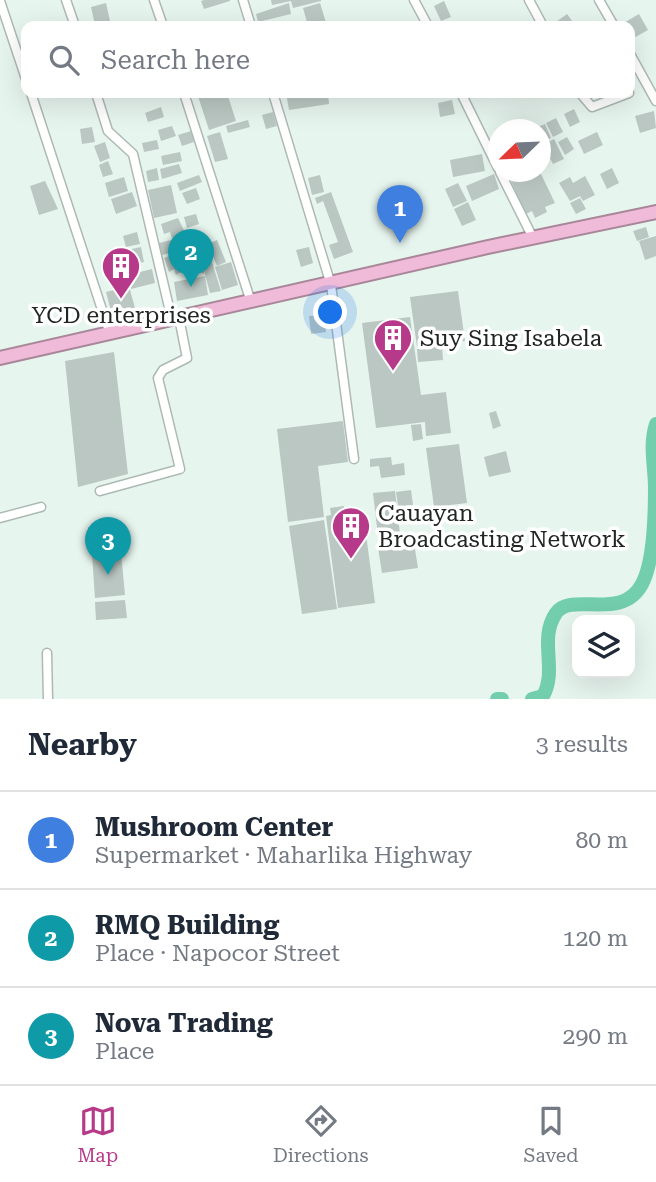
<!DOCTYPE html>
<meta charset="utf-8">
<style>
:root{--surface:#fff;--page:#f6f6f7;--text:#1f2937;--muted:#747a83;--line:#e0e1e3;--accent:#b73a8a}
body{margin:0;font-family:"Roboto Serif",serif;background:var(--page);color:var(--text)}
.controls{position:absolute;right:21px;bottom:21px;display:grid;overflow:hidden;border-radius:14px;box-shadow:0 7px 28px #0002}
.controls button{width:63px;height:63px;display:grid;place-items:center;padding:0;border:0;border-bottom:2px solid var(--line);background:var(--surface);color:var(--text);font:35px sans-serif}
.compass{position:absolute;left:488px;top:119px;width:63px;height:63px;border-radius:50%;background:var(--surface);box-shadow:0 7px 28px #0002;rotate:247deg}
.you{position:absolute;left:331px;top:313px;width:24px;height:24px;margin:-18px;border:5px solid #fff;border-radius:50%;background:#1a73e8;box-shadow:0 0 0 10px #1a73e833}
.badge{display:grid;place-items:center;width:46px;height:46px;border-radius:50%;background:var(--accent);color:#fff;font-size:23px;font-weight:700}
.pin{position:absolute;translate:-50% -58px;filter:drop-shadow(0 2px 4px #0008)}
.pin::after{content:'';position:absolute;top:37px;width:24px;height:21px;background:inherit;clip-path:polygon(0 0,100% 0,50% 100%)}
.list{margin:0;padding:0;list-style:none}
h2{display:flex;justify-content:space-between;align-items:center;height:91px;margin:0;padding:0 28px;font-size:30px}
h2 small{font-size:23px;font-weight:400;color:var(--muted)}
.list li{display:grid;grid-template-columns:46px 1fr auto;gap:21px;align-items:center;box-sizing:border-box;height:98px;padding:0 28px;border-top:2px solid var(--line)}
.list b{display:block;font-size:26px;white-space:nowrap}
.list p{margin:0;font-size:23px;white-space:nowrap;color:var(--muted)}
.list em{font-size:23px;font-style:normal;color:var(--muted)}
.icon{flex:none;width:38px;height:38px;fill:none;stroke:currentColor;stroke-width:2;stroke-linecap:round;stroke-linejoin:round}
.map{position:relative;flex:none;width:656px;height:699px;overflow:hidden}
.search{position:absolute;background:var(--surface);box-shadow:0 7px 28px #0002;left:21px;right:21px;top:21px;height:77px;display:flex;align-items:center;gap:18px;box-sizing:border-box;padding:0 24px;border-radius:14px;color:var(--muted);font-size:26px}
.sheet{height:385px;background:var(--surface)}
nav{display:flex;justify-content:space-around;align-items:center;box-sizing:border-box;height:98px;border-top:2px solid var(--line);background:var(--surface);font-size:19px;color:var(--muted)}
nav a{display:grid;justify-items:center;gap:4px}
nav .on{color:var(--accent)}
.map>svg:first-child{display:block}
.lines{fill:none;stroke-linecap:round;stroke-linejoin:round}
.river{stroke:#73ceae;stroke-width:14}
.building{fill:#bac7c2}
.minor-casing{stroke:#adbab4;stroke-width:11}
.highway-casing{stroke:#a88799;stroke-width:16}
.minor{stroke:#fff;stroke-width:8}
.highway{stroke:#f0bbd8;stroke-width:12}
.labels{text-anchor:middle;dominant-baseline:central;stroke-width:7;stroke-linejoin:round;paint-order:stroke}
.poi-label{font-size:23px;fill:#212624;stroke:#fff;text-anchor:start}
</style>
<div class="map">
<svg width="656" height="699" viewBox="0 0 656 699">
<rect width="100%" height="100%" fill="#e7f5ef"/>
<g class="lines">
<path class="river" d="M497,699H502
M532,699L543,696C558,669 538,640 556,613C572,591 622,622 642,584C654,562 655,513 655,488C655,466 649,446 656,424"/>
</g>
<path class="building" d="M204,0H230V1L204,9L201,1Z
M271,0H321V1L293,8L291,1L272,5Z
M444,1L451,17L441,21L434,6Z
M106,3L110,21L95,25L91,7Z
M289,3L291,14L258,22L256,14Z
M320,3L327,26H308L303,8Z
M567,14L576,26H555L553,24Z
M639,14L648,30L630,40V26L622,24Z
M197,93H227L236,121L209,130Z
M286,93H328L329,104L289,110Z
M452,100L455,114L440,117L438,103Z
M161,107L164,117L148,122L145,113Z
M574,109L580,122L570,127L564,114Z
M654,111L656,128L640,133L635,116Z
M273,112L277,126L266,129L262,115Z
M556,118L563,132L553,137L546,123Z
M248,120L250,127L228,133L226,126Z
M545,124L551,138L542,142L538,127Z
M172,126L176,136L161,141L158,130Z
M92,127L95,142L82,144L80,129Z
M191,131L194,142L182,146L178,135Z
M220,132L228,159L215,162L207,136Z
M597,132L603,145L584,154L578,141Z
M567,137L574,149L565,155L558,142Z
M554,139L564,159L553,164L543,145Z
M157,140L159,149L144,152L142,143Z
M105,142L110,158L100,162L94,146Z
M180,152L182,161L163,165L161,156Z
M482,154L485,171L453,177L450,160Z
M108,161L113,174L103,177L99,165Z
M179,164L182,173L162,179L160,169Z
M157,168L159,180L148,182L146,171Z
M612,168L619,183L607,189L600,174Z
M532,172H540L555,203L545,207L547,212L535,218L532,211L526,214L511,181Z
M494,174L499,189L472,201L466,186Z
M199,175L202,182L180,191L177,183Z
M320,175L324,192L312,195L308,178Z
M585,176L595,195L583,201L580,196L570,201L559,183L570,177L573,183Z
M124,177L128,191L109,197L105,183Z
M45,181L58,209L39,215L30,186Z
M458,183L467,201L453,207L445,189Z
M171,185L177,213L154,218L148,190Z
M196,188L200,199L187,204L182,193Z
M132,192L137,206L116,214L111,199Z
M331,192L353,252L334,259L329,245L338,242L323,201L317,204L315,198Z
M580,198L586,209L576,214L570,203Z
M468,202L476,220L462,226L454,209Z
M196,214L199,224L187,228L184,217Z
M178,218L190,243L175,248L170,232L164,234L161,224Z
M646,227L649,237L637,241L633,231Z
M137,232L140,244L126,247L123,236Z
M656,236V256L645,260L639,241Z
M171,240L174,252L162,255L159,243Z
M217,240L226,262L217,266L208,244Z
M206,243L221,291L210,293L204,271V274L196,270L192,248Z
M141,247L144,262L125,266L122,251Z
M309,247L313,263L301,267L296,250Z
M187,250L192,265L176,275L174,269L169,272L164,258Z
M231,262L238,285L222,290L215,267Z
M152,269L155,283L131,289L128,275Z
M205,276L208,295L177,301L174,282Z
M129,286L135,308L112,315L106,292Z
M458,291L465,341L417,347L410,297Z
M324,315L326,332L311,334L309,316Z
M410,317L421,395L446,392L451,433L426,436L425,422L376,428L362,323Z
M442,346L443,360L418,362L417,349Z
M114,352L128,474L78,487L65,361Z
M496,411L501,426L493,429L489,413Z
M343,421L348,462L318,466L324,517L288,522L277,429Z
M421,424L423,439L413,441L411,425Z
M459,444L467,503L434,507L426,448Z
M506,451L511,472L489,477L484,457Z
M391,457L392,465L404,463L405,475L381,478L379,466L370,467V459Z
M411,490L413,505L398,506L396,492Z
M395,491L400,534L378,536L373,493Z
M344,506L345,513L363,511L375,603L338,608L326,516L331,515L330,508Z
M324,520L337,609L302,614L289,526Z
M105,525L106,548L90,551L88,527Z
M414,543L418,568L382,573L378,548Z
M121,552L125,595L95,598L92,555Z
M125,600L127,618L96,620L95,602Z"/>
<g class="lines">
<g class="minor-casing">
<path id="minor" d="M66,0L75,26
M154,0L163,26
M243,0L251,26
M414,0L428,26
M529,0L543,26
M599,0L614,26
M0,1L26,79
M630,54L656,101
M31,93L110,334
M96,93L108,131L133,154L172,320
M184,93L251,302
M273,93L331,285L354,459
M461,93L498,168
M580,93L592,107L629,93
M500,172L533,238
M100,491L180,469L158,378L163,370L187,358L179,318
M0,518L41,507
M47,653L48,699"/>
</g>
<g class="highway-casing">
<path id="highway" d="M0,358L488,247L656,212"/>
</g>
<use href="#minor" class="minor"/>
<use href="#highway" class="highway"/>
</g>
<defs>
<g id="building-pin" transform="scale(2.0125)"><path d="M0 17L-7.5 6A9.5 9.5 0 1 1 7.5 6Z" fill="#b73a8a" stroke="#fff"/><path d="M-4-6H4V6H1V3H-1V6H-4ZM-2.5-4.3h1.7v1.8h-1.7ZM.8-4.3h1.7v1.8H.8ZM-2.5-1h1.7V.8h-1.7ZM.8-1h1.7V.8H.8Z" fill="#fff"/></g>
</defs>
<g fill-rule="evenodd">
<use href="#building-pin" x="121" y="266"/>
<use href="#building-pin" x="393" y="338"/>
<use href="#building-pin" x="351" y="526"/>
</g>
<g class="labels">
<g class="poi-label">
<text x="121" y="315" text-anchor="middle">YCD enterprises</text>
<text x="420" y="338">Suy Sing Isabela</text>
<text x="378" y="513">Cauayan<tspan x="378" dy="26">Broadcasting Network</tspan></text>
</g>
</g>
</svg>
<div class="controls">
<button><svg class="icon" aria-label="layers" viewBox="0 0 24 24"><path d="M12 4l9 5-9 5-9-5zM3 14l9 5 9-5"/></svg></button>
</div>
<svg class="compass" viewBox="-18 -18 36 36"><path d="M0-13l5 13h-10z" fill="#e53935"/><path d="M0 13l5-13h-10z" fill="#747a83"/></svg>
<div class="you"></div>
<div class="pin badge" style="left:400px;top:243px;background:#3f7fe0">1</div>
<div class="pin badge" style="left:191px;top:287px;background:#0f9aa8">2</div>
<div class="pin badge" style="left:108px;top:575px;background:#0f9aa8">3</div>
<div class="search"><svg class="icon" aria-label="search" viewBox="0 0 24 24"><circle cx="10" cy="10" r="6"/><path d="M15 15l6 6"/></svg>Search here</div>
</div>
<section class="sheet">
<h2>Nearby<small>3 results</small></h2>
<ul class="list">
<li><span class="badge" style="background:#3f7fe0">1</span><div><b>Mushroom Center</b><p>Supermarket · Maharlika Highway</p></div><em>80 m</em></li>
<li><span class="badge" style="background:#0f9aa8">2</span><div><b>RMQ Building</b><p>Place · Napocor Street</p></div><em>120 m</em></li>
<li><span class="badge" style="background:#0f9aa8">3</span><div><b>Nova Trading</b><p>Place</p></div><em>290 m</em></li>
</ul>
</section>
<nav>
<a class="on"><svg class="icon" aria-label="map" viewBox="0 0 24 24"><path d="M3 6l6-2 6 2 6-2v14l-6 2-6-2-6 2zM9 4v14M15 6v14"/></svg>Map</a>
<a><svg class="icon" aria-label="directions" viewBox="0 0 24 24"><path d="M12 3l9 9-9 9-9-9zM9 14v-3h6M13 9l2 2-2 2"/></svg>Directions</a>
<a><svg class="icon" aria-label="saved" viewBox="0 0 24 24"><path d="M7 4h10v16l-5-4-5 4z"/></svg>Saved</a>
</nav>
